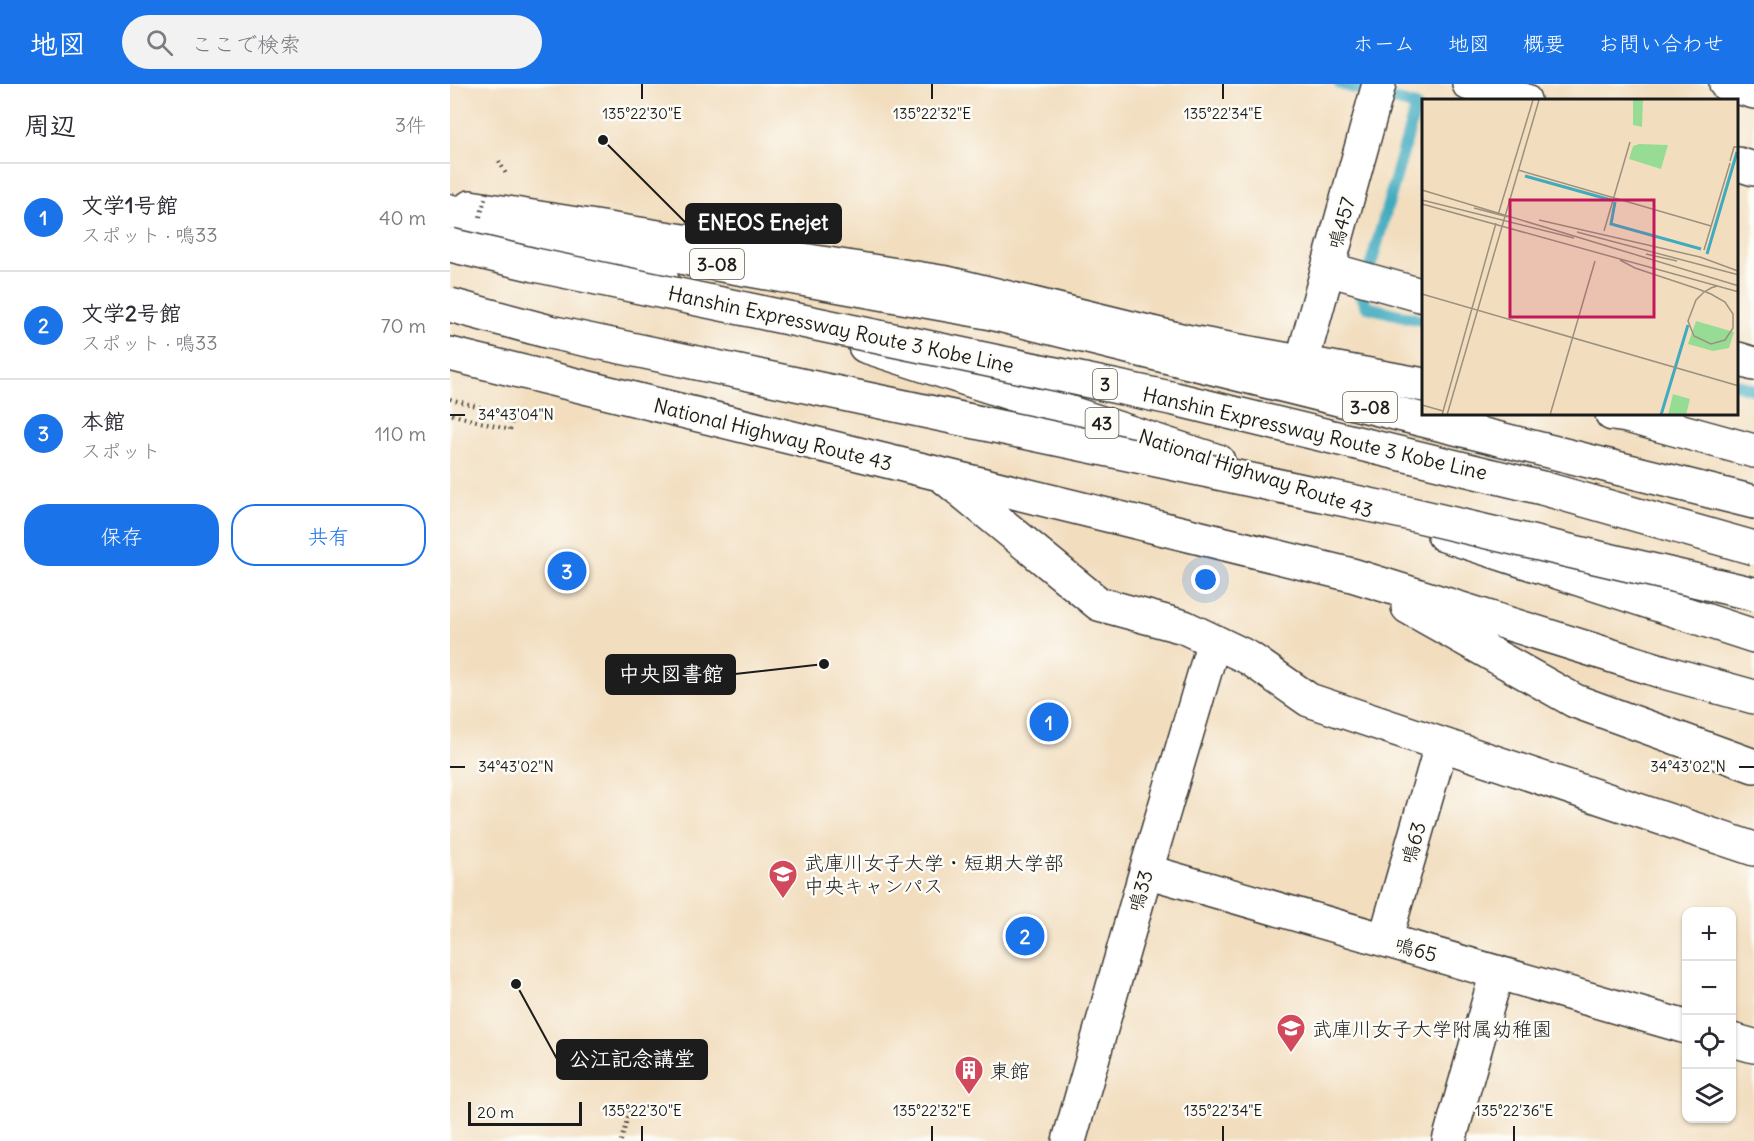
<!DOCTYPE html>
<html lang="ja">
<meta charset="utf-8">
<style>
:root{--surface:#fff;--page:#f2f2f3;--text:#2b2b33;--muted:#7c7c81;--line:#e1e1e2;--accent:#1a73e8}
body{margin:0;font-family:Delius,"Klee One",sans-serif;background:var(--page);color:var(--text)}
.controls{position:absolute;right:18px;bottom:18px;display:grid;overflow:hidden;border-radius:12px;box-shadow:0 2px 4px #0004}
.controls button{width:54px;height:54px;display:grid;place-items:center;padding:0;border:0;border-bottom:2px solid var(--line);background:var(--surface);color:var(--text);font:30px sans-serif}
.scale{position:absolute;left:18px;bottom:15px;width:114px;box-sizing:border-box;padding-left:6px;border:3px solid #1c1c1c;border-top:0;font-size:16px;line-height:21px;white-space:nowrap;color:#1c1c1c;-webkit-text-stroke:4px #fdfcf7;paint-order:stroke}
.you{position:absolute;left:756px;top:496px;width:21px;height:21px;margin:-15px;border:4px solid #fff;border-radius:50%;background:#1a73e8;box-shadow:0 0 0 9px #1a73e833}
.badge{display:grid;place-items:center;width:39px;height:39px;border-radius:50%;background:var(--accent);color:#fff;font-size:20px;font-weight:700}
.pin{position:absolute;translate:-50% -50%;border:3px solid #fff;box-shadow:0 2px 6px #0006}
.list{margin:0;padding:0;list-style:none}
h2{display:flex;justify-content:space-between;align-items:center;height:78px;margin:0;padding:0 24px;font-size:26px}
h2 small{font-size:20px;font-weight:400;color:var(--muted)}
.list li{display:grid;grid-template-columns:39px 1fr auto;gap:18px;align-items:center;box-sizing:border-box;height:108px;padding:0 24px;border-top:2px solid var(--line)}
.list b{display:block;font-size:22px;white-space:nowrap}
.list p{margin:0;font-size:20px;white-space:nowrap;color:var(--muted)}
.list em{font-size:20px;font-style:normal;color:var(--muted)}
.actions{display:flex;gap:12px;padding:18px 24px}
.actions a{flex:1;padding:14px 0;border:2px solid var(--accent);border-radius:24px;text-align:center;font-size:21px;color:var(--accent)}
.actions .main{background:var(--accent);color:#fff}
.icon{flex:none;width:33px;height:33px;fill:none;stroke:currentColor;stroke-width:2;stroke-linecap:round;stroke-linejoin:round}
.map{position:relative;flex:none;width:1304px;height:1057px;overflow:hidden}
header{display:flex;align-items:center;gap:36px;box-sizing:border-box;height:84px;padding:0 30px;background:var(--accent);color:#fff}
header strong{font-size:28px}
nav{display:flex;gap:33px;margin-inline-start:auto;font-size:21px}
.search{width:420px;height:54px;background:var(--page);display:flex;align-items:center;gap:15px;box-sizing:border-box;padding:0 21px;border-radius:33px;color:var(--muted);font-size:22px}
main{display:flex}
aside{flex:1;background:var(--surface)}
.map>svg:first-child{display:block}
.lines{fill:none;stroke-linecap:round;stroke-linejoin:round}
.stream{stroke:#40abbf;stroke-width:12}
.minor-casing{stroke:#3c3934;stroke-width:36}
.highway-casing{stroke:#3c3934;stroke-width:36}
.path{stroke:#3c3934;stroke-width:4;stroke-dasharray:1.5 4.5;stroke-linecap:butt}
.minor{stroke:#fff;stroke-width:33}
.highway{stroke:#fff;stroke-width:33}
.highway-bridge-casing{stroke:#3c3934;stroke-width:36;stroke-linecap:butt}
.path-bridge{stroke:#3c3934;stroke-width:4;stroke-dasharray:1.5 4.5;stroke-linecap:butt}
.highway-bridge{stroke:#fff;stroke-width:33}
.ticks{fill:none;stroke:#1c1c1c;stroke-width:2}
.labels{text-anchor:middle;dominant-baseline:central;stroke-width:5;stroke-linejoin:round;paint-order:stroke}
.shield{fill:#fdfcf7;stroke:#605f5e;stroke-width:1.5}
.shield-label{font-size:18px;font-weight:bold;fill:#1c1c1c}
.street-label{font-size:20px;fill:#1c1c1c;stroke:#fdfcf7}
.poi-label{font-size:20px;fill:#1c1c1c;stroke:#fdfcf7;text-anchor:start}
.inset-river{fill:none;stroke:#40abbf;stroke-width:3}
.inset-road{fill:none;stroke:#9c907e;stroke-width:1.5}
.view{fill:#c2185b;fill-opacity:0.15;stroke:#c2185b;stroke-width:3}
.inset-edge{fill:none;stroke:#1c1c1c;stroke-width:3}
.ticks-label{font-size:15px;text-anchor:middle;fill:#1c1c1c;stroke:#fdfcf7;stroke-width:5;stroke-linejoin:round;paint-order:stroke}
.leader{fill:none;stroke:#1c1c1c;stroke-width:2}
.callout-dot{fill:#1c1c1c;stroke:#fdfcf7;stroke-width:2}
.callout{fill:#1c1c1c;stroke:#1c1c1c;stroke-width:2}
.callout-label{font-size:21px;text-anchor:middle;font-weight:bold;fill:#fff}
</style>
<header>
<strong>地図</strong>
<div class="search"><svg class="icon" aria-label="search" viewBox="0 0 24 24"><circle cx="10" cy="10" r="6"/><path d="M15 15l6 6"/></svg>ここで検索</div>
<nav><a>ホーム</a><a>地図</a><a>概要</a><a>お問い合わせ</a></nav>
</header>
<main>
<aside>
<h2>周辺<small>3件</small></h2>
<ul class="list">
<li><span class="badge">1</span><div><b>文学1号館</b><p>スポット · 鳴33</p></div><em>40 m</em></li>
<li><span class="badge">2</span><div><b>文学2号館</b><p>スポット · 鳴33</p></div><em>70 m</em></li>
<li><span class="badge">3</span><div><b>本館</b><p>スポット</p></div><em>110 m</em></li>
</ul>
<div class="actions"><a class="main">保存</a><a>共有</a></div>
</aside>
<div class="map">
<svg width="1304" height="1057" viewBox="0 0 1304 1057">
<rect width="100%" height="100%" fill="#fdfcf7"/>
<filter id="ink" filterUnits="userSpaceOnUse"><feTurbulence type="fractalNoise" baseFrequency=".0167" numOctaves="2"/><feDisplacementMap in="SourceGraphic" scale="12" xChannelSelector="R" yChannelSelector="G"/><feConvolveMatrix kernelMatrix="1 2 1 2 8 2 1 2 1" color-interpolation-filters="sRGB"/></filter>
<filter id="wash" filterUnits="userSpaceOnUse"><feTurbulence type="fractalNoise" baseFrequency=".008" numOctaves="4" result="noise"/><feDisplacementMap in="SourceGraphic" scale="24" xChannelSelector="R" yChannelSelector="G"/><feGaussianBlur stdDeviation="1.35" result="paint"/><feColorMatrix in="noise" values="0 0 0 0 0 0 0 0 0 0 0 0 0 0 0 0 0 1.4 0 .05"/><feComposite in="paint" operator="in"/></filter>
<g filter="url(#wash)">
<rect width="100%" height="100%" fill="#f2debf"/>
<g class="lines">
<path class="stream" d="M890,0L966,22L912,212L917,223L974,237
M1288,301L1304,306"/>
</g>
</g>
<g filter="url(#ink)">
<g class="lines">
<g class="minor-casing">
<path id="minor" d="M1019,0L1074,16
M1276,0L1304,8
M1288,80L1304,85
M20,123L497,199L735,257L974,301
M878,185L974,212
M1288,275L1304,280
M852,278L929,0
M1162,330L1177,332L1304,367
M493,392L649,520L734,543L799,574L859,616L1304,765
M696,787L1236,943
M935,856L991,662
M1282,956L1304,962
M619,1057L696,787L764,557
M999,1057L1047,888"/>
</g>
<g class="highway-casing">
<path id="highway" d="M0,127L212,196
M148,155L244,176L537,228L1304,418
M415,262L768,377
M0,270L902,491L1214,588L1304,613
M994,451L1304,552
M958,523L1125,617L1304,682"/>
</g>
<path class="path" d="M49,77L56,90L59,91
M0,315L63,332L60,346L0,330
M171,1057L181,1022"/>
<use href="#minor" class="minor"/>
<use href="#highway" class="highway"/>
<g class="highway-bridge-casing">
<path id="highway-bridge" d="M0,161L85,181L725,315L1092,404L1304,464
M0,221L100,248L948,427L1304,510"/>
</g>
<path class="path-bridge" d="M30,133L38,104"/>
<use href="#highway-bridge" class="highway-bridge"/>
</g>
</g>
<path class="ticks" d="M192,0V15M482,0V15M773,0V15M0,331H15M0,683H15M1289,683H1304M192,1042V1057M482,1042V1057M773,1042V1057M1064,1042V1057"/>
<defs>
<g id="university-pin" transform="scale(1.5)"><path d="M0 17L-7.5 6A9.5 9.5 0 1 1 7.5 6Z" fill="#d1495b" stroke="#fdfcf7"/><path d="M0-5L7-2L0 1L-7-2ZM-4 1L0 2.5L4 1V4Q0 6-4 4Z" fill="#fff"/></g>
<g id="school-pin" transform="scale(1.5)"><path d="M0 17L-7.5 6A9.5 9.5 0 1 1 7.5 6Z" fill="#d1495b" stroke="#fdfcf7"/><path d="M0-5L7-2L0 1L-7-2ZM-4 1L0 2.5L4 1V4Q0 6-4 4Z" fill="#fff"/></g>
<g id="building-pin" transform="scale(1.5)"><path d="M0 17L-7.5 6A9.5 9.5 0 1 1 7.5 6Z" fill="#d1495b" stroke="#fdfcf7"/><path d="M-4-6H4V6H1V3H-1V6H-4ZM-2.5-4.3h1.7v1.8h-1.7ZM.8-4.3h1.7v1.8H.8ZM-2.5-1h1.7V.8h-1.7ZM.8-1h1.7V.8H.8Z" fill="#fff"/></g>
</defs>
<g fill-rule="evenodd">
<use href="#university-pin" x="333" y="790"/>
<use href="#school-pin" x="841" y="944"/>
<use href="#building-pin" x="519" y="986"/>
</g>
<g class="labels">
<g class="shield">
<rect x="240" y="165" width="54" height="30" rx="4.5"/>
<rect x="643" y="285" width="24" height="30" rx="4.5"/>
<rect x="893" y="308" width="54" height="30" rx="4.5"/>
<rect x="635.5" y="324" width="33" height="30" rx="4.5"/>
</g>
<g class="shield-label">
<text x="267" y="180">3-08</text>
<text x="655" y="300">3</text>
<text x="920" y="323">3-08</text>
<text x="652" y="339">43</text>
</g>
<g class="street-label">
<text transform="translate(891 139) rotate(-74)">鳴457</text>
<text transform="translate(391 245) rotate(12)">Hanshin Expressway Route 3 Kobe Line</text>
<text transform="translate(865 349) rotate(13)">Hanshin Expressway Route 3 Kobe Line</text>
<text transform="translate(323 350) rotate(14)">National Highway Route 43</text>
<text transform="translate(806 389) rotate(18)">National Highway Route 43</text>
<text transform="translate(963 759) rotate(-74)">鳴63</text>
<text transform="translate(690 807) rotate(-74)">鳴33</text>
<text transform="translate(966 865) rotate(16)">鳴65</text>
</g>
<g class="poi-label">
<text x="354" y="778">武庫川女子大学・短期大学部<tspan x="354" dy="23">中央キャンパス</tspan></text>
<text x="862" y="944">武庫川女子大学附属幼稚園</text>
<text x="540" y="986">東館</text>
</g>
</g>
<g transform="translate(972 15)">
<rect width="316" height="316" fill="#f2debf"/>
<path d="M211,1H221L220,28L211,26ZM217,45L246,46L239,70L207,60L211,47ZM274,222L312,233L307,249L291,252L266,245ZM251,295L268,300L264,316H246Z" fill="#96dc95"/>
<path class="inset-river" d="M103,77L189,101M193,103L189,125L279,150M285,155L315,53M239,316L266,226"/>
<path class="inset-road" d="M308,62L312,48H317M96,71L289,127M0,91L317,187M0,101L152,139M0,105L317,193M52,109L86,118M76,116L111,1M117,121L278,158L316,172M182,132L208,43M155,133L317,176M282,151L308,64M224,155L255,162M198,161L213,169L276,190L289,195L303,203L311,215V229L303,241L289,245L272,237L266,222L274,201L282,193L289,189L295,187M0,195L317,287M0,306L21,312M20,316L74,124M25,316L117,1M128,316L173,162"/>
<path class="view" d="M88,101H232V218H88Z"/>
<rect width="316" height="316" class="inset-edge"/>
</g>
<g class="ticks-label">
<text x="192" y="35">135°22'30"E</text>
<text x="482" y="35">135°22'32"E</text>
<text x="773" y="35">135°22'34"E</text>
<text x="66" y="336">34°43'04"N</text>
<text x="66" y="688">34°43'02"N</text>
<text x="1238" y="688">34°43'02"N</text>
<text x="192" y="1032">135°22'30"E</text>
<text x="482" y="1032">135°22'32"E</text>
<text x="773" y="1032">135°22'34"E</text>
<text x="1064" y="1032">135°22'36"E</text>
</g>
<path class="leader" d="M153 56L236 139M374 580L285 590M66 900L107 975"/>
<g class="callout-dot">
<circle cx="153" cy="56" r="6"/>
<circle cx="374" cy="580" r="6"/>
<circle cx="66" cy="900" r="6"/>
</g>
<g class="callout">
<rect x="236" y="120" width="155" height="39" rx="6"/>
<rect x="156" y="571" width="129" height="39" rx="6"/>
<rect x="107" y="956" width="150" height="39" rx="6"/>
</g>
<g class="callout-label">
<text x="313" y="146">ENEOS Enejet</text>
<text x="221" y="597">中央図書館</text>
<text x="182" y="982">公江記念講堂</text>
</g>
</svg>
<div class="controls">
<button>+</button>
<button>−</button>
<button><svg class="icon" aria-label="locate" viewBox="0 0 24 24"><circle cx="12" cy="12" r="6"/><path d="M12 2v4M12 18v4M2 12h4M18 12h4"/></svg></button>
<button><svg class="icon" aria-label="layers" viewBox="0 0 24 24"><path d="M12 4l9 5-9 5-9-5zM3 14l9 5 9-5"/></svg></button>
</div>
<div class="scale">20 m</div>
<div class="you"></div>
<div class="pin badge" style="left:599px;top:638px">1</div>
<div class="pin badge" style="left:575px;top:852px">2</div>
<div class="pin badge" style="left:117px;top:487px">3</div>
</div>
</main>
